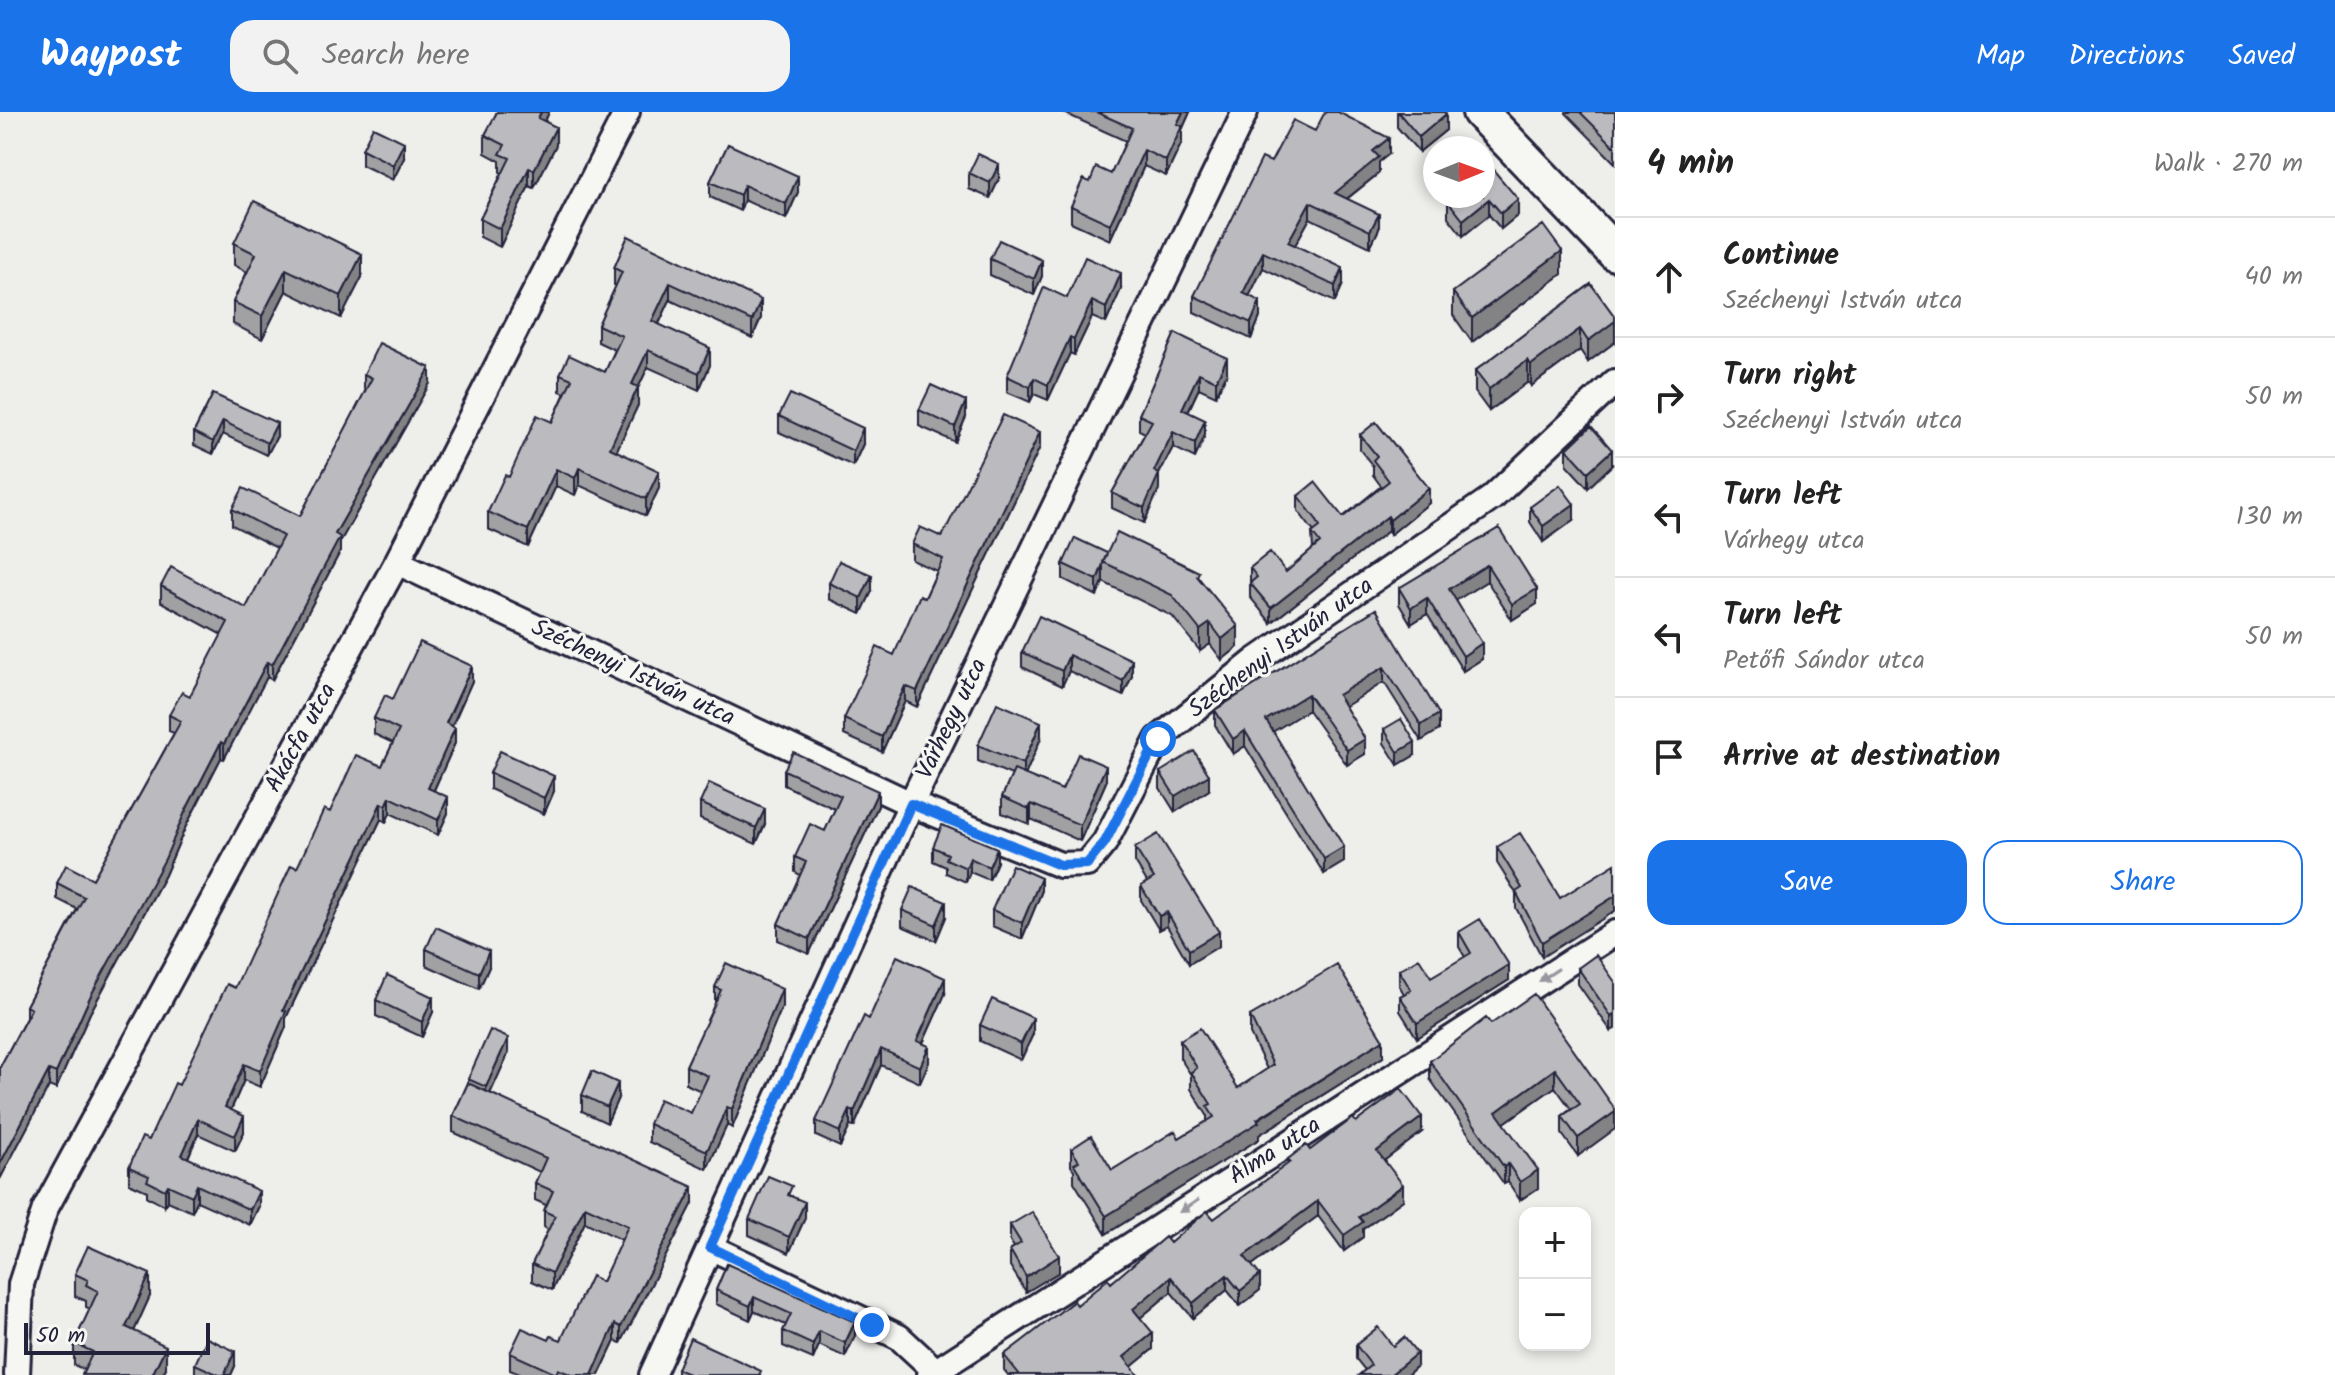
<!DOCTYPE html>
<meta charset="utf-8">
<style>
:root{--surface:#fff;--page:#f2f2f2;--text:#222;--muted:#767676;--line:#e0e0e0;--accent:#1a73e8}
body{margin:0;font-family:Kalam,sans-serif;background:var(--page);color:var(--text)}
.controls{position:absolute;right:24px;bottom:24px;display:grid;overflow:hidden;border-radius:16px;box-shadow:0 4px 12px #0003}
.controls button{width:72px;height:72px;display:grid;place-items:center;padding:0;border:0;border-bottom:2px solid var(--line);background:var(--surface);color:var(--text);font:40px sans-serif}
.compass{position:absolute;left:1423px;top:24px;width:72px;height:72px;border-radius:50%;background:var(--surface);box-shadow:0 4px 12px #0003;rotate:89deg}
.scale{position:absolute;left:24px;bottom:20px;width:186px;box-sizing:border-box;padding-left:8px;border:4px solid #22223b;border-top:0;font-size:22px;line-height:28px;white-space:nowrap;color:#22223b;-webkit-text-stroke:6px #f6f6f2;paint-order:stroke}
.stop{position:absolute;width:24px;height:24px;margin:-18px;border:6px solid #1a73e8;border-radius:50%;background:#fff}
.stop.end{background:#1a73e8;border-color:#fff;box-shadow:0 2px 8px #0008}
.list{margin:0;padding:0;list-style:none}
h2{display:flex;justify-content:space-between;align-items:center;height:104px;margin:0;padding:0 32px;font-size:34px}
h2 small{font-size:26px;font-weight:400;color:var(--muted)}
.list li{display:grid;grid-template-columns:52px 1fr auto;gap:24px;align-items:center;box-sizing:border-box;height:120px;padding:0 32px;border-top:2px solid var(--line)}
.list b{display:block;font-size:30px;white-space:nowrap}
.list p{margin:0;font-size:26px;white-space:nowrap;color:var(--muted)}
.list em{font-size:26px;font-style:normal;color:var(--muted)}
.actions{display:flex;gap:16px;padding:24px 32px}
.actions a{flex:1;padding:18px 0;border:2px solid var(--accent);border-radius:24px;text-align:center;font-size:28px;color:var(--accent)}
.actions .main{background:var(--accent);color:#fff}
.icon{flex:none;width:44px;height:44px;fill:none;stroke:currentColor;stroke-width:2;stroke-linecap:round;stroke-linejoin:round}
.map{position:relative;flex:none;width:1615px;height:1263px;overflow:hidden}
header{display:flex;align-items:center;gap:48px;box-sizing:border-box;height:112px;padding:0 40px;background:var(--accent);color:#fff}
header strong{font-size:38px}
nav{display:flex;gap:44px;margin-inline-start:auto;font-size:28px}
.search{width:560px;height:72px;background:var(--page);display:flex;align-items:center;gap:20px;box-sizing:border-box;padding:0 28px;border-radius:24px;color:var(--muted);font-size:30px}
main{display:flex}
aside{flex:1;background:var(--surface)}
.map>svg:first-child{display:block}
.lines{fill:none;stroke-linecap:round;stroke-linejoin:round}
.street-casing{stroke:#22223b;stroke-width:30}
.secondary-casing{stroke:#22223b;stroke-width:40}
.street{stroke:#f6f6f2;stroke-width:24}
.secondary{stroke:#f6f6f2;stroke-width:34}
.wall{fill:#a1a1a4;stroke:#22223b;stroke-width:2}
.shaded-wall{fill:#838386;stroke:#22223b;stroke-width:2}
.building{fill:#bbbbbf;stroke:#22223b;stroke-width:2}
.oneway{fill:#9797a0}
.route{stroke:#1a73e8;stroke-width:10}
.labels{text-anchor:middle;dominant-baseline:central;stroke-width:6;stroke-linejoin:round;paint-order:stroke}
.street-label{font-size:24px;fill:#22223b;stroke:#f6f6f2}
</style>
<header>
<strong>Waypost</strong>
<div class="search"><svg class="icon" aria-label="search" viewBox="0 0 24 24"><circle cx="10" cy="10" r="6"/><path d="M15 15l6 6"/></svg>Search here</div>
<nav><a>Map</a><a>Directions</a><a>Saved</a></nav>
</header>
<main>
<div class="map">
<svg width="1615" height="1263" viewBox="0 0 1615 1263">
<rect width="100%" height="100%" fill="#eeeeeb"/>
<filter id="ink" filterUnits="userSpaceOnUse"><feTurbulence type="fractalNoise" baseFrequency=".0125" numOctaves="2"/><feDisplacementMap in="SourceGraphic" scale="16" xChannelSelector="R" yChannelSelector="G"/><feConvolveMatrix kernelMatrix="1 2 1 2 8 2 1 2 1" color-interpolation-filters="sRGB"/></filter>
<g filter="url(#ink)">
<g class="lines">
<g class="street-casing">
<path id="street" d="M397,450L911,692L1060,753L1087,752L1105,730L1158,627L1255,549L1492,386L1615,270
M710,1135L899,1225L940,1263
M17,1263L21,1172L45,1097L397,450L627,0
M652,1263L911,692L1245,0
M930,1263L1615,821"/>
</g>
<g class="secondary-casing">
<path id="secondary" d="M1480,0L1615,141"/>
</g>
<use href="#street" class="street"/>
<use href="#secondary" class="secondary"/>
</g>
<path class="wall" d="M497,0H549L545,10L556,33L534,76L529,74L500,135L480,125V107L502,61L500,60V49L485,41V23Z
M1062,0H1190L1182,18V30L1166,64L1144,54L1110,128L1071,110V94L1090,70L1111,62L1126,29Z
M1397,0H1444L1446,18L1419,40L1397,15Z
M1566,0H1615V51L1566,1Z
M1315,19L1389,42L1379,50V61L1347,87L1379,117L1370,135L1310,106L1295,133L1343,172L1335,190L1263,156L1249,184L1260,205L1251,227L1194,200V184L1271,50Z
M728,32L798,80L786,107L744,88L740,99L710,85V70Z
M362,37L404,46L393,68L362,53Z
M969,61L999,67L990,86L969,77Z
M1454,84L1518,87V103L1501,117L1489,103L1463,124L1448,105V89Z
M628,124L761,206L752,226L670,188L659,212L710,253L699,278L648,255L638,276V293L616,339L659,376L646,404L579,373L575,383L556,374L528,435L488,417V400L509,365L552,310L565,281L560,279V262L605,260L615,238L598,230V213L616,174L614,173V156Z
M234,131L362,165L341,206L286,179L262,227L233,212V190L247,160L234,153Z
M990,147L1042,164L1034,183L990,163Z
M1562,162L1472,230L1453,203V180Z
M1591,172L1615,205V230L1588,250L1580,238L1531,274L1528,270L1489,299L1475,280V259Z
M1121,177L1106,211L1092,205L1074,243L1070,241L1048,288L1034,282L1030,290L1007,280V264L1067,186Z
M1175,221L1227,261L1216,284L1199,276L1188,300L1205,323L1195,346L1173,335L1159,362V377L1144,411L1112,396V381L1145,321L1139,318V303Z
M364,262L430,271L340,430V440L272,568L267,565L224,647L221,646L185,716L165,763L90,901L56,977L49,974L0,1067V955L26,906V894L77,797L57,787V771L93,767L174,621L169,619V603L190,584L222,523L161,490V474L246,496L277,436L232,413V397L300,404L366,278L364,277Z
M213,282L277,324L267,343L223,322L213,342L194,333V320Z
M919,298L966,305L955,330L919,314Z
M779,304L863,332L853,354L779,320Z
M1360,323L1429,391L1390,423L1388,419L1271,511L1250,485V456L1286,460L1313,437L1312,421L1314,420L1298,399V384L1343,405L1381,374L1373,363V354L1360,338Z
M1040,335L917,595L905,589L882,640L844,623V607L894,543L925,486L937,459L912,448V432L942,425Z
M1567,337L1612,353L1588,376L1567,353Z
M1530,395L1574,408L1543,430L1530,410Z
M1499,416L1537,492L1512,508L1487,469L1456,488L1482,547L1463,559L1427,502L1411,512L1399,492V476Z
M1107,441L1199,466L1238,535L1222,548L1210,532L1200,539L1172,504L1103,470L1097,484L1063,467V452Z
M829,471L872,479L861,502L829,487Z
M1376,497L1439,618L1421,629L1384,570L1345,594L1365,642L1347,653L1308,598L1273,619L1344,750L1324,762L1245,634L1233,642L1215,613V598Z
M1022,540L1132,548V564L1123,584L1069,559L1062,574L1022,555Z
M472,569L452,614L455,631L434,678L448,701L438,723L390,701L386,710L381,707L286,906V915L260,975L244,968L231,998L244,1020L235,1039L198,1022L188,1046L259,1094L250,1113L197,1089L192,1100L168,1089L165,1094L147,1085V1079L129,1071V1055L149,1028L235,876L297,756L330,700L382,654L393,631L374,622V606L393,587Z
M1384,617L1415,643L1398,653L1384,631Z
M1041,626L1025,663L1062,678L1106,670L1080,729L1031,707L1029,712L1002,701V685L1012,663L978,649V633Z
M784,658L878,694L809,842L778,828V812L800,763L795,760V745L825,719L835,697L784,673Z
M1160,660L1209,678L1175,700L1160,676Z
M490,661L554,679L544,702L490,677Z
M700,691L765,712L756,732L700,707Z
M933,735L997,750L989,768L970,760L966,770L946,761V755L933,749Z
M1497,735L1560,786L1542,845L1516,796V781L1497,751Z
M1135,736L1219,834L1189,852L1167,814L1159,818L1141,788V774L1147,770L1135,750Z
M1041,781L1022,827L992,814V798Z
M902,798L946,805L936,829L902,814Z
M1459,820L1509,868L1417,926L1400,899V884L1404,882L1399,873V858L1431,865L1465,845L1459,835Z
M426,837L489,855L479,877L426,853Z
M1578,856L1615,870L1611,919L1578,872Z
M715,875L782,895L732,1016L727,1013L707,1057L649,1030V1012L691,1001L701,979L686,972V954L715,892Z
M945,882L923,931L929,950L920,971L881,953L854,1015L850,1014L840,1035L816,1024V1009L869,907Z
M376,888L433,900L422,925L376,904Z
M1250,904L1383,945L1259,1023V1027L1106,1122L1074,1070V1058L1071,1054V1037L1112,1058L1179,1026L1207,1009V1003L1191,977V963L1180,946V928L1238,976L1267,957L1250,922Z
M1491,912L1615,997L1578,1044L1562,1022V1004L1571,997L1555,975L1504,1011L1538,1076L1520,1088L1508,1070L1504,1072L1430,967V949Z
M980,913L1033,922L1021,948L980,929Z
M508,942L490,981L693,1091L621,1231L615,1229L599,1263H522L510,1258V1241L549,1228H561L602,1170L622,1128L585,1110L552,1178L532,1169V1152L548,1118L544,1115V1099L546,1093L535,1088V1071L540,1060L453,1020V1004L468,971V967Z
M582,983L618,986L607,1011L582,999Z
M1356,1010L1422,1020L1385,1048L1403,1088L1363,1117V1125L1344,1139L1318,1104L1252,1153L1260,1178L1240,1194L1227,1178L1193,1206L1171,1180L1140,1206L1153,1237L1131,1255L1138,1263H1008L1004,1258V1243L1170,1131L1214,1107L1288,1052V1047L1310,1038Z
M792,1084L805,1106L789,1141L749,1123V1107Z
M1010,1113L1059,1160L1026,1180L1010,1154V1138L1014,1135L1010,1129Z
M727,1152L855,1224L845,1245L819,1233L813,1247L783,1234V1219L786,1213L754,1199L750,1208L716,1192V1178Z
M75,1162L150,1184L134,1219L166,1256L162,1263H82L85,1258L74,1253V1231L90,1197L86,1195V1189L75,1184Z
M1356,1233L1393,1234L1417,1254L1407,1263H1359L1365,1258L1356,1247Z
M195,1252L235,1254L231,1263H195Z
M677,1257L761,1263H677Z"/>
<path class="shaded-wall" d="M541,0H549L538,24V6Z
M1183,0H1190L1182,18V30L1166,64V49L1177,12Z
M1446,2V18L1419,40V25Z
M556,15V33L534,76V58Z
M1389,26V42L1379,50V61L1335,96V81L1373,39Z
M404,30V46L393,68V53Z
M1144,38V54L1110,128V112Z
M999,52V67L990,86V71Z
M529,56V74L500,135V117Z
M798,64V80L786,107V92Z
M744,73V88L740,99V83Z
M1489,87V103L1463,124V108Z
M1518,87V103L1501,117V101Z
M1310,90V106L1288,146V130Z
M1379,102V117L1370,135V119Z
M1562,139V162L1472,230V206Z
M1263,140V156L1243,197V181Z
M362,142V165L341,206V184Z
M1042,148V164L1034,183V167Z
M1343,156V172L1335,190V174Z
M286,157V179L262,227V204Z
M1121,161V177L1106,211V196Z
M670,171V188L652,226V209Z
M761,188V206L752,226V209Z
M1092,189V205L1074,243V227Z
M1260,189V205L1251,227V211Z
M1615,209V230L1588,250V229Z
M1580,217V238L1531,274V253Z
M1070,225V241L1048,288V273Z
M710,236V253L699,278V261Z
M648,238V255L638,276V293L610,353V336L632,272Z
M1227,246V261L1216,284V269Z
M1528,248V270L1489,299V277Z
M430,256V271L340,430V440L272,568V553L335,422Z
M1199,261V276L1182,312V297Z
M1034,266V282L1030,290V275Z
M966,289V305L955,330V315Z
M1205,308V323L1195,346V331Z
M223,309V322L213,342V330Z
M277,311V324L267,343V331Z
M863,316V332L853,354V339Z
M1040,320V335L917,595V579Z
M1173,320V335L1159,362V377L1144,411V396L1154,359Z
M1612,338V353L1588,376V360Z
M579,356V373L575,383V366Z
M556,357V374L528,435V418Z
M659,359V376L646,404V387Z
M1429,376V391L1390,423V408Z
M1574,392V408L1543,430V414Z
M1388,404V419L1271,511V496Z
M1487,453V469L1449,493V477Z
M1103,454V470L1097,484V468Z
M872,463V479L861,502V486Z
M1537,477V492L1512,508V492Z
M1427,486V502L1411,512V496Z
M1210,511V532L1200,539V518Z
M1238,514V535L1222,548V527Z
M1482,531V547L1463,559V544Z
M1069,543V559L1062,574V559Z
M1132,548V564L1123,584V569Z
M267,550V565L224,647V632Z
M472,554V569L446,627V611Z
M1384,555V570L1338,599V583Z
M905,574V589L882,640V625Z
M1308,582V598L1266,624V608Z
M1439,602V618L1421,629V613Z
M1041,610V626L1023,668V652Z
M455,616V631L428,691V676Z
M1245,619V634L1233,642V627Z
M1365,627V642L1347,653V638Z
M221,630V646L185,716L165,763L90,901L56,977V961L90,885Z
M1415,630V643L1398,653V640Z
M1106,654V670L1080,729V713Z
M1209,663V678L1175,700V684Z
M554,664V679L544,702V686Z
M878,679V694L809,842V827Z
M390,685V701L386,710V694Z
M448,685V701L438,723V708Z
M381,691V707L286,906V915L260,975V959L283,898Z
M1031,692V707L1029,712V697Z
M765,697V712L756,732V716Z
M1344,735V750L1324,762V747Z
M997,736V750L989,768V755Z
M970,746V760L966,770V756Z
M1041,766V781L1022,827V811Z
M1615,784V799L1542,845V830Z
M946,790V805L936,829V813Z
M1167,800V814L1159,818V804Z
M1219,820V834L1189,852V838Z
M489,839V855L479,877V861Z
M1509,853V868L1417,926V911Z
M945,866V882L917,944V929Z
M782,877V895L732,1016V997Z
M433,885V900L422,925V910Z
M1615,901V917L1611,919V904Z
M1033,906V922L1021,948V932Z
M508,926V942L486,991V975Z
M1383,928V945L1259,1023V1027L1106,1122V1104Z
M929,934V950L920,971V955Z
M881,937V953L854,1015V1000Z
M244,952V968L225,1011V995Z
M1555,957V975L1496,1017V1000Z
M49,958V974L0,1067V1052Z
M618,971V986L607,1011V995Z
M727,995V1013L707,1057V1039Z
M850,998V1014L840,1035V1020Z
M1615,1000V1017L1578,1044V1026Z
M244,1004V1020L235,1039V1024Z
M1422,1005V1020L1377,1054V1039Z
M198,1007V1022L182,1059V1043Z
M1508,1052V1070L1504,1072V1055Z
M1538,1058V1076L1520,1088V1070Z
M168,1073V1089L165,1094V1078Z
M197,1073V1089L192,1100V1084Z
M1403,1073V1088L1363,1117V1125L1344,1139V1123L1359,1105Z
M693,1075V1091L621,1231V1215Z
M259,1079V1094L250,1113V1098Z
M1318,1089V1104L1244,1159V1144Z
M805,1090V1106L789,1141V1125Z
M585,1094V1110L552,1178V1161Z
M1059,1144V1160L1026,1180V1165Z
M150,1162V1184L126,1237V1215Z
M1227,1163V1178L1193,1206V1191Z
M1260,1163V1178L1240,1194V1179Z
M1171,1165V1180L1133,1212V1197Z
M754,1185V1199L750,1208V1194Z
M855,1210V1224L845,1245V1231Z
M615,1212V1229L599,1263H592Z
M819,1219V1233L813,1247V1233Z
M1153,1221V1237L1124,1261V1245Z
M166,1234V1256L162,1263H152Z
M235,1239V1254L231,1263H224Z
M1417,1241V1254L1407,1263H1390Z"/>
<path class="building" d="M497,0H541L538,6L556,15L534,58L529,56L500,117L480,107L510,46L500,42L505,33L485,23Z
M1096,0H1183L1177,12L1182,14L1166,49L1144,38L1110,112L1071,94L1083,67L1090,70L1096,55L1111,62L1132,16Z
M1325,0H1338L1389,26L1373,39L1379,45L1335,81L1379,102L1370,119L1310,90L1288,130L1343,156L1335,174L1263,140L1243,181L1260,189L1251,211L1194,184L1262,46L1271,50L1293,8L1315,19Z
M1398,0H1444L1446,2L1419,25Z
M1580,0H1615V35Z
M373,15L404,30L393,53L362,37Z
M728,32L798,64L786,92L744,73L740,83L710,70Z
M978,42L999,52L990,71L969,61Z
M1490,54L1518,87L1501,101L1489,87L1463,108L1448,89L1454,84H1483V60Z
M254,89L362,142L341,184L286,157L262,204L233,190L256,142L234,131Z
M1543,113L1562,139L1472,206L1453,180Z
M628,124L761,188L752,209L670,171L652,209L710,236L699,261L648,238L632,272L638,275L610,336L659,359L646,387L579,356L575,366L556,357L528,418L488,400L505,363L509,365L537,303L552,310L572,267L560,262L569,243L605,260L622,224L598,213L622,160L614,156Z
M999,128L1042,148L1034,167L990,147Z
M1085,145L1121,161L1106,196L1092,189L1074,227L1070,225L1048,273L1034,266L1030,275L1007,264L1044,175L1067,186Z
M1591,172L1615,205V209L1588,229L1580,217L1531,253L1528,248L1489,277L1475,259Z
M1175,221L1227,246L1216,269L1199,261L1182,297L1205,308L1195,331L1173,320L1154,359L1159,362L1144,396L1112,381L1152,309L1139,303Z
M379,231L430,256L335,422L340,425L272,553L267,550L224,632L221,630L185,700L165,747L90,885L56,961L49,958L0,1052V955L31,897L26,894L84,785L57,771L66,753L93,767L181,609L169,603L182,580L190,584L228,510L161,474L171,455L246,496L283,424L232,397L243,376L300,404L372,266L364,262Z
M931,273L966,289L955,315L919,298Z
M213,282L277,311L267,331L223,309L213,330L194,320Z
M790,282L863,316L853,339L779,304Z
M1003,303L1040,320L917,579L905,574L882,625L844,607L877,535L894,543L920,483L925,486L943,447L912,432L920,415L942,425Z
M1376,310L1429,376L1390,408L1388,404L1271,496L1250,471L1257,465L1250,456L1270,440L1286,460L1320,431L1312,421L1320,415L1316,407L1298,384L1315,370L1343,405L1389,369L1373,348L1377,344L1360,323Z
M1591,314L1612,338L1588,360L1567,337Z
M1560,373L1574,392L1543,414L1530,395Z
M1499,416L1537,477L1512,492L1487,453L1449,477L1482,531L1463,544L1427,486L1411,496L1399,476Z
M1117,420L1199,460L1197,464L1238,514L1222,527L1210,511L1200,518L1172,483L1103,450Z
M1075,426L1107,441L1097,468L1063,452Z
M839,449L872,463L861,486L829,471Z
M1376,497L1439,602L1421,613L1384,555L1338,583L1365,627L1347,638L1308,582L1266,608L1344,735L1324,747L1245,619L1233,627L1215,598Z
M1039,504L1132,548L1123,569L1069,543L1062,559L1022,540Z
M420,530L472,554L446,611L455,616L428,676L448,685L438,708L390,685L386,694L381,691L283,898L286,899L260,959L244,952L225,995L244,1004L235,1024L198,1007L182,1043L259,1079L250,1098L197,1073L192,1084L168,1073L165,1078L147,1069L149,1064L129,1055L142,1025L149,1028L175,971L179,973L227,872L235,876L291,753L297,756L324,697L330,700L356,643L382,654L399,618L374,606L385,583L393,587Z
M997,591L1041,610L1023,652L978,633Z
M1401,607L1415,630L1398,640L1384,617Z
M500,639L554,664L544,686L490,661Z
M1194,639L1209,663L1175,684L1160,660Z
M793,640L878,679L809,827L778,812L806,750L795,745L810,712L825,719L841,684L784,658Z
M1078,642L1106,654L1080,713L1031,692L1029,697L1002,685L1014,658L1062,678Z
M709,671L765,697L756,716L700,691Z
M942,713L997,736L989,755L970,746L966,756L946,747L948,742L933,735Z
M1520,721L1560,786L1615,752V784L1542,830L1516,780L1522,776L1497,735Z
M1158,722L1219,820L1189,838L1167,800L1159,804L1141,774L1154,766L1135,736Z
M1012,753L1041,766L1022,811L992,798Z
M912,775L946,790L936,813L902,798Z
M1480,807L1509,853L1417,911L1400,884L1411,878L1399,858L1419,846L1431,865L1471,841L1459,820Z
M436,815L489,839L479,861L426,837Z
M1596,843L1615,870V901L1611,904L1578,856Z
M897,844L945,866L917,929L929,934L920,955L881,937L854,1000L850,998L840,1020L816,1009L864,904L869,907Z
M726,851L782,877L732,997L727,995L707,1039L649,1012L659,987L691,1001L708,964L686,954L721,878L715,875Z
M1337,853L1383,928L1257,1007L1259,1010L1106,1104L1074,1052L1079,1049L1071,1037L1091,1024L1112,1058L1175,1019L1179,1026L1214,1005L1207,994L1211,992L1191,960L1197,956L1180,928L1200,916L1238,976L1273,953L1250,904Z
M387,863L433,885L422,910L376,888Z
M1534,882L1615,997V1000L1578,1026L1562,1004L1580,992L1555,957L1496,1000L1538,1058L1520,1070L1508,1052L1504,1055L1430,949L1486,906L1491,912Z
M992,887L1033,906L1021,932L980,913Z
M490,918L508,926L486,975L468,967Z
M592,959L618,971L607,995L582,983Z
M468,971L693,1075L621,1215L615,1212L592,1263H572L558,1257L556,1262L510,1241L522,1216L549,1228L551,1224L561,1228L591,1164L602,1170L628,1114L585,1094L552,1161L532,1152L555,1104L544,1099L553,1079L535,1071L546,1046L453,1004Z
M1401,977L1422,1005L1377,1039L1403,1073L1359,1105L1363,1110L1344,1123L1318,1089L1244,1144L1260,1163L1240,1179L1227,1163L1193,1191L1171,1165L1133,1197L1153,1221L1124,1245L1138,1263H1020L1004,1243L1074,1189L1077,1193L1108,1167L1111,1171L1165,1125L1170,1131L1207,1099L1214,1107L1290,1050L1288,1047L1306,1033L1310,1038L1353,1006L1356,1010Z
M768,1064L792,1074L788,1083L805,1090L789,1125L749,1107Z
M1032,1100L1059,1144L1026,1165L1010,1138L1021,1131L1010,1113Z
M88,1134L150,1162L126,1215L166,1234L152,1263H82L93,1240L74,1231L98,1179L86,1173L88,1168L75,1162Z
M727,1152L855,1210L845,1231L819,1219L813,1233L783,1219L791,1202L754,1185L750,1194L716,1178Z
M1378,1215L1393,1234L1404,1225L1417,1241L1390,1263H1359L1371,1253L1356,1233Z
M207,1226L235,1239L224,1263H219L195,1252Z
M690,1226L761,1259L759,1263H691L677,1257Z"/>
<defs><path id="oneway-solid" d="M-6-.8H1V-3.2L6.5 0L1 3.2V.8H-6Z" transform="scale(2)"/></defs>
<g class="oneway">
<use href="#oneway-solid" transform="translate(1549 863) rotate(147)"/>
<use href="#oneway-solid" transform="translate(1189 1094) rotate(147)"/>
</g>
</g>
<g class="lines" filter="url(#ink)">
<path class="route" d="M872,1213L710,1135L911,692L1060,753L1087,752L1105,730L1158,627"/>
</g>
<g class="labels">
<g class="street-label">
<text transform="translate(1281 536) rotate(-36)">Széchenyi István utca</text>
<text transform="translate(633 561) rotate(25)">Széchenyi István utca</text>
<text transform="translate(952 607) rotate(-64)">Várhegy utca</text>
<text transform="translate(301 626) rotate(-61)">Akácfa utca</text>
<text transform="translate(1275 1039) rotate(-33)">Alma utca</text>
</g>
</g>
</svg>
<div class="controls">
<button>+</button>
<button>−</button>
</div>
<svg class="compass" viewBox="-18 -18 36 36"><path d="M0-13l5 13h-10z" fill="#e53935"/><path d="M0 13l5-13h-10z" fill="#767676"/></svg>
<div class="scale">50 m</div>
<div class="stop" style="left:1158px;top:627px"></div>
<div class="stop end" style="left:872px;top:1213px"></div>
</div>
<aside>
<h2>4 min<small>Walk · 270 m</small></h2>
<ul class="list">
<li><svg class="icon" aria-label="ahead" viewBox="0 0 24 24"><path d="M12 20V5M6 11l6-6 6 6"/></svg><div><b>Continue</b><p>Széchenyi István utca</p></div><em>40 m</em></li>
<li><svg class="icon" aria-label="right" viewBox="0 0 24 24"><path d="M7 20v-9h11M14 6l5 5-5 5"/></svg><div><b>Turn right</b><p>Széchenyi István utca</p></div><em>50 m</em></li>
<li><svg class="icon" aria-label="left" viewBox="0 0 24 24"><path d="M17 20v-9H6M10 6l-5 5 5 5"/></svg><div><b>Turn left</b><p>Várhegy utca</p></div><em>130 m</em></li>
<li><svg class="icon" aria-label="left" viewBox="0 0 24 24"><path d="M17 20v-9H6M10 6l-5 5 5 5"/></svg><div><b>Turn left</b><p>Petőfi Sándor utca</p></div><em>50 m</em></li>
<li><svg class="icon" aria-label="arrive" viewBox="0 0 24 24"><path d="M6 21V4h12l-3 4 3 4H6"/></svg><div><b>Arrive at destination</b></div></li>
</ul>
<div class="actions"><a class="main">Save</a><a>Share</a></div>
</aside>
</main>
